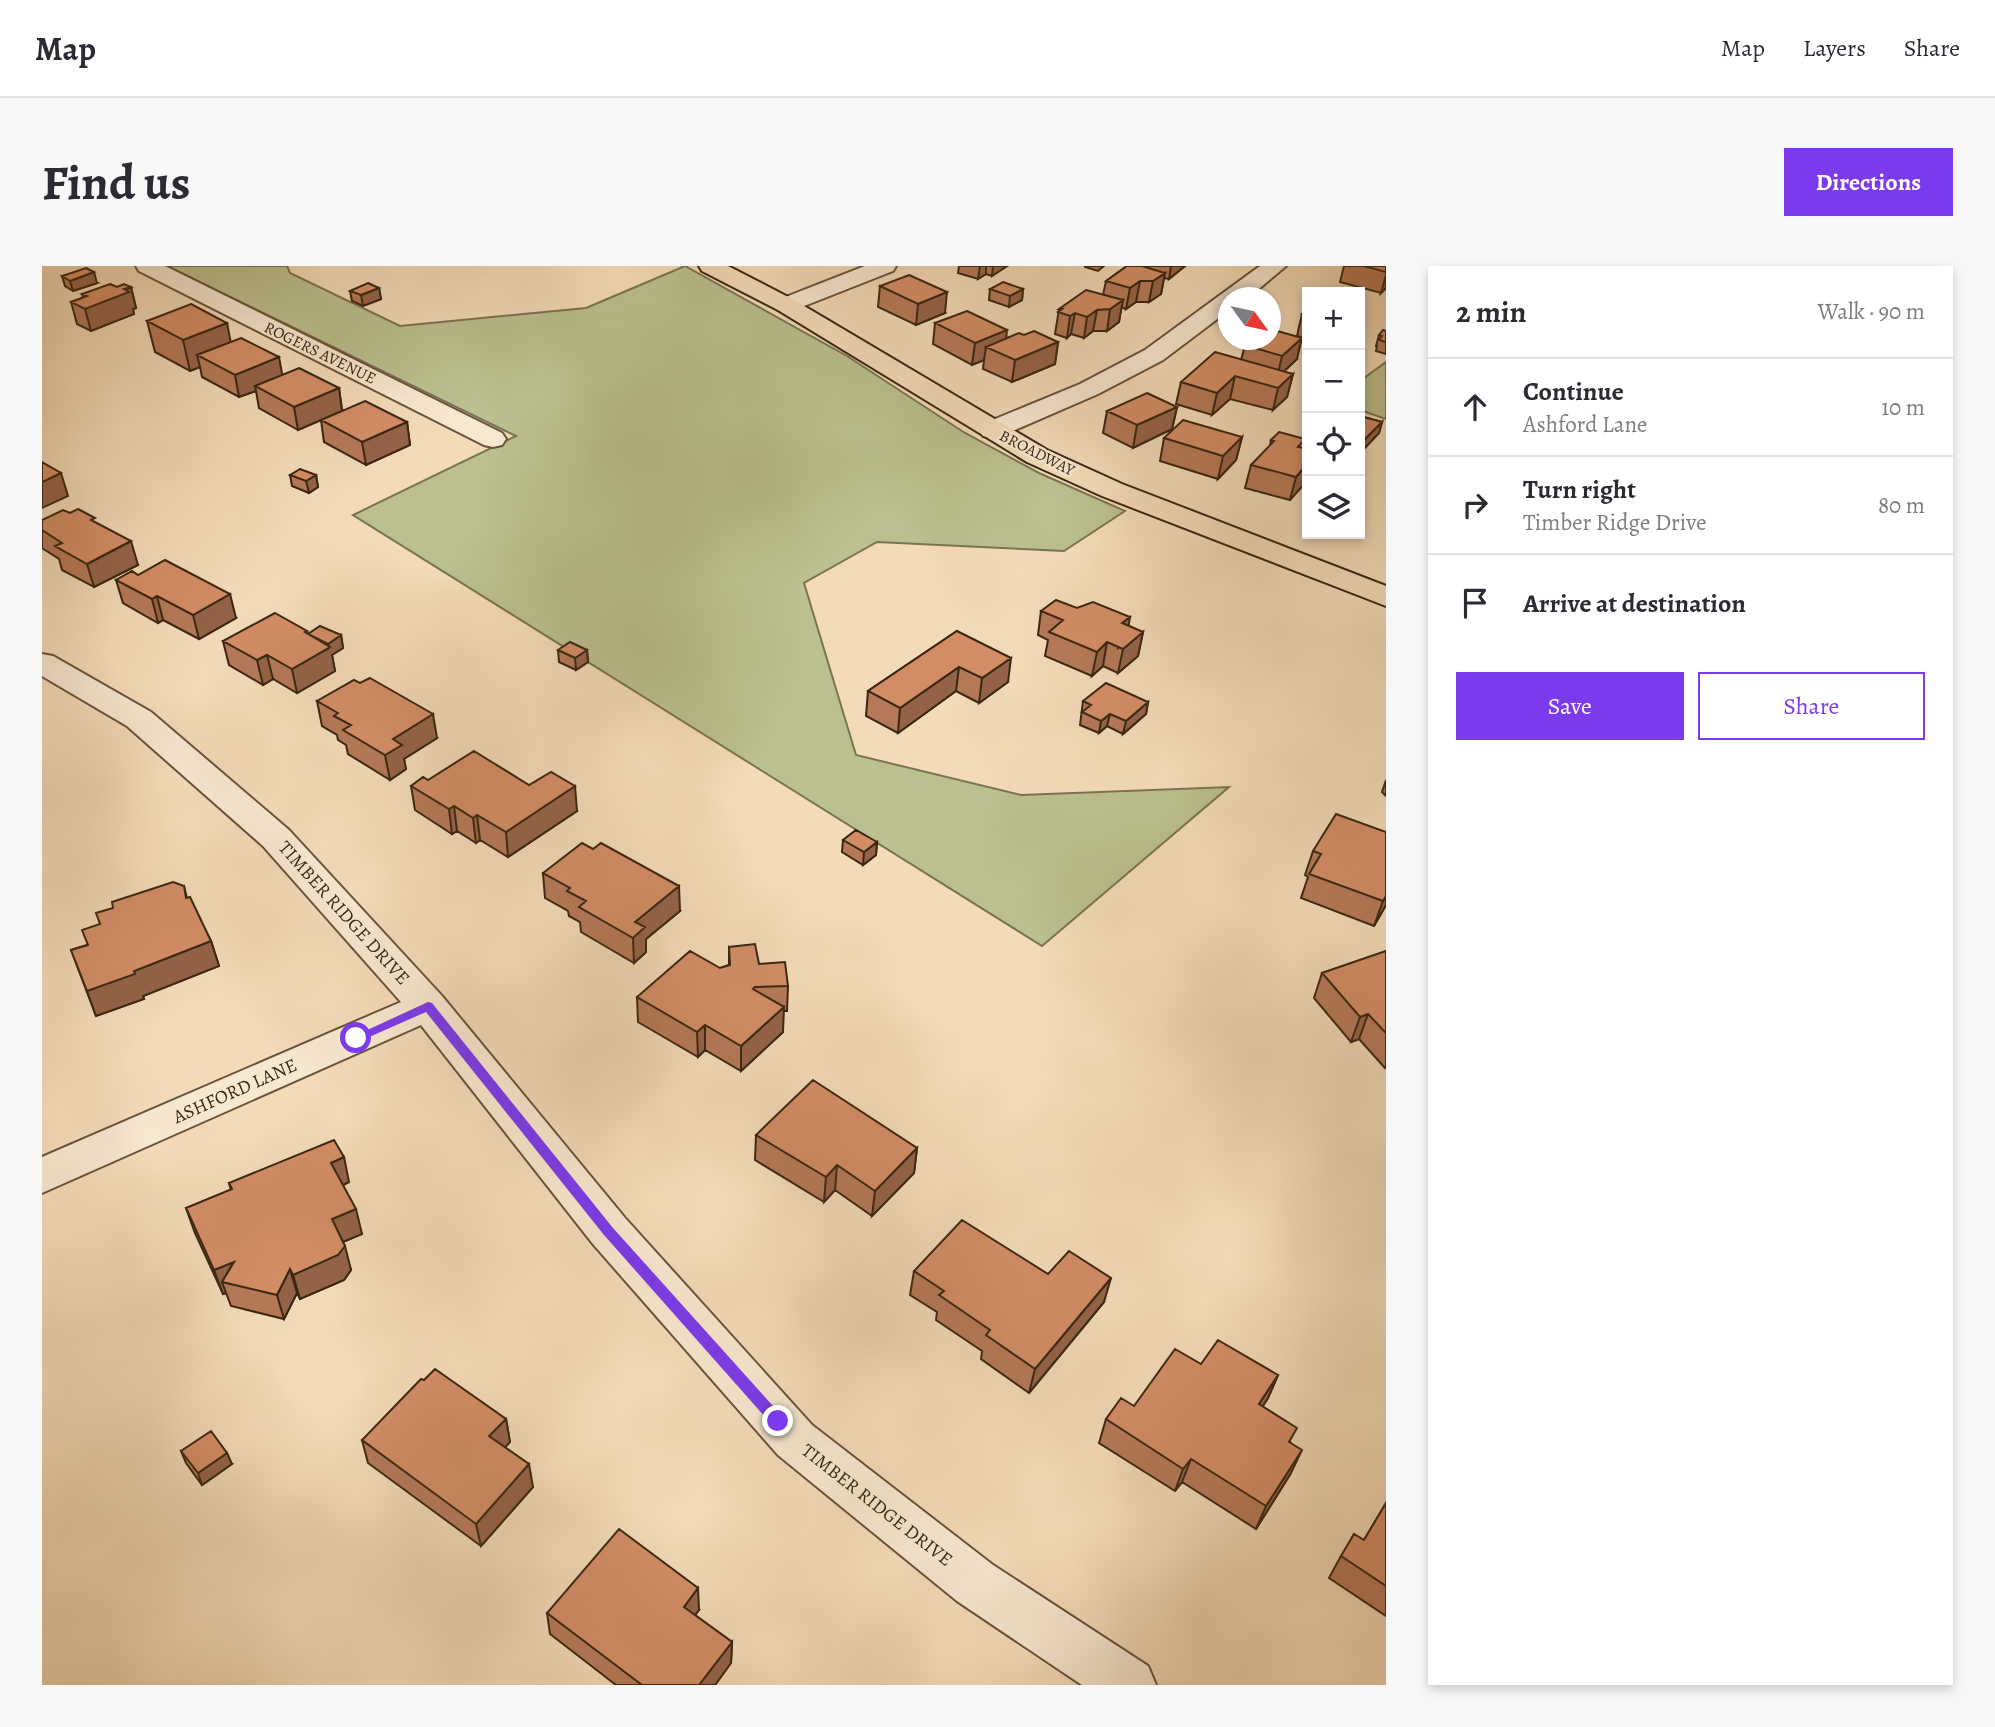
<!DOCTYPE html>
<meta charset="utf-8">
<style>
:root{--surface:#fff;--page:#f7f7f7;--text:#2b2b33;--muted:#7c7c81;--line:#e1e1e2;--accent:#7c3aed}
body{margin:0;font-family:Alegreya,serif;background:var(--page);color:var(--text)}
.controls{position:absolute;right:21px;top:21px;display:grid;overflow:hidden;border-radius:0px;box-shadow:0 4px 10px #0003}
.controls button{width:63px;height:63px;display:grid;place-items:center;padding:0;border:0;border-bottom:2px solid var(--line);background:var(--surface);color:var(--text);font:35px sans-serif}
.compass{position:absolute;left:1176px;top:21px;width:63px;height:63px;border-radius:50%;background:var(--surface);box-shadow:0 4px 10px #0003;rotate:123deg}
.stop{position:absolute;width:21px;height:21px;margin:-16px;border:5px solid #7c3aed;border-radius:50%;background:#fff}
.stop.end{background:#7c3aed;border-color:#fff;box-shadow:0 2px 7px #0008}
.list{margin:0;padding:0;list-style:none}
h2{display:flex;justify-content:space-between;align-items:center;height:91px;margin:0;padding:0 28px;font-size:30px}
h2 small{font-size:23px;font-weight:400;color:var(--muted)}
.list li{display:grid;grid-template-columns:46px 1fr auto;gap:21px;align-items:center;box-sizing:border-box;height:98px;padding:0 28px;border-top:2px solid var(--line)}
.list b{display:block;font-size:26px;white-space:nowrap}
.list p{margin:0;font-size:23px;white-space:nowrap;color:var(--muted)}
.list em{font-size:23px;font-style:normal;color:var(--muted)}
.actions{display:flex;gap:14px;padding:21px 28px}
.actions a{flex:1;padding:16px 0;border:2px solid var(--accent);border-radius:0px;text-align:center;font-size:24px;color:var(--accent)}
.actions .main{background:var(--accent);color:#fff}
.icon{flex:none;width:38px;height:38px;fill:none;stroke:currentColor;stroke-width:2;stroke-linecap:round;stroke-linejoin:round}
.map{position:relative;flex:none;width:1344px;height:1419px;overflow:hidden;border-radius:0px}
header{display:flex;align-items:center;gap:42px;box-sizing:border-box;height:98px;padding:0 35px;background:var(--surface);border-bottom:2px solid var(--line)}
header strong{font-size:33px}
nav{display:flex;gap:38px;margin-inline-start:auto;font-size:24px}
.intro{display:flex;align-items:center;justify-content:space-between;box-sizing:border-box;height:168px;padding:0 42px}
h1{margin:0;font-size:49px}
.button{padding:18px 32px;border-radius:0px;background:var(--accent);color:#fff;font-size:24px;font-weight:700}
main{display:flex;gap:42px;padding:0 42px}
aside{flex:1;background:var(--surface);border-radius:0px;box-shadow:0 4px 10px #0003}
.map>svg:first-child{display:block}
.green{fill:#bbc08e;stroke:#7a7450;stroke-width:2}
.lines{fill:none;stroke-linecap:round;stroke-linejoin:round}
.minor-casing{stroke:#68543a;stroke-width:4}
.major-casing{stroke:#3a2711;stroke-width:4}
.minor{fill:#f7e8d0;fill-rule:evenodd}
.major{fill:#f3dbb7;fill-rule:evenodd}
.wall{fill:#b57958;stroke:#3a2711;stroke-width:2}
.shaded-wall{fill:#946347;stroke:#3a2711;stroke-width:2}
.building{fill:#d38d66;stroke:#3a2711;stroke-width:2}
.route{fill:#7c3aed}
.labels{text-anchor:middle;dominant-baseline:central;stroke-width:5;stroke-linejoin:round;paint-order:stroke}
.far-street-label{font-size:16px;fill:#3a2711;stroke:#f7e8d0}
.street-label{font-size:19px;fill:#3a2711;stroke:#f7e8d0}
</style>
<header>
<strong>Map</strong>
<nav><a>Map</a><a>Layers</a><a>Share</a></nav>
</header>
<div class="intro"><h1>Find us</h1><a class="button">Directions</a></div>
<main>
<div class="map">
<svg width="1344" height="1419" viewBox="0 0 1344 1419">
<rect width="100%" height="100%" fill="#f3dbb7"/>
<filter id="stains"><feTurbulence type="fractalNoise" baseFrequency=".00286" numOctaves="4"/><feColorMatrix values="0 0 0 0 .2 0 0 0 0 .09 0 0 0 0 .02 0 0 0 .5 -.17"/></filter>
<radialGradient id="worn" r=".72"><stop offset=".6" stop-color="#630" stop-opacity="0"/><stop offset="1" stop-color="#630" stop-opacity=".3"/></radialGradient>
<path class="green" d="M125,0H245L248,7L358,60L544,42L643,0L805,90L923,167L997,207L1083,245L1022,285L835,276L762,317L814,489L979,529L1187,521L1000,680L311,249L474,170Z
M1344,96V153L1318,144V115Z"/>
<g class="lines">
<g class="minor-casing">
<path id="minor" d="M94,0H123L460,167L464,173L460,179L451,181L442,179L97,5Z
M823,0H854L851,5L752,44H736L732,39L736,34Z
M1218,0H1244L1206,32H1186V45L1121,94L1056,128L959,170L950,172L941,170L937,164L941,158L1038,118L1103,84Z
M0,388L11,390L109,446L247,564L400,730L583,952L770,1159L951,1299L1106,1400L1114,1419H1040L915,1335L736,1189L551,978L379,759L0,927V891L359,736L221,580L85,460L0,410Z"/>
</g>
<g class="major-casing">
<path id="major" d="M657,0H686L752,34L1005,184L1080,218L1344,320V340L1060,230L985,196L736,44L660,5Z"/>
</g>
<use href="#minor" class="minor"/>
<use href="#major" class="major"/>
</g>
<path class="wall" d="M917,0H965L950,10L944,8L936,13L916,7Z
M1043,0H1062L1056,5L1043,1Z
M1085,0H1143L1127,13L1122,12L1119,28L1107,36H1094L1084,43L1079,41L1077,56L1065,65H1051L1042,72L1029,68L1025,72L1013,68L1017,43L1061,29L1064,15Z
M1302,0H1344V22L1339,27L1298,16Z
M20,10L55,17L31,25L23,20Z
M838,20L903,47L874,59L836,41Z
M75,21H89L94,42L91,43L92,48L49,65L35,58L29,36L41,32L40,28Z
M337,22L339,33L321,40L310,35L308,25Z
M948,23H981L980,34L967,41L947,34Z
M1265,44V73L1255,70L1260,48Z
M105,55L189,76L240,109L297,122L300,144L365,156L368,179L324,199L282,176L279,154L256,164L217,142L214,125L197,131L160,111L158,101L148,105L113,86Z
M893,57L964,72L982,69L1016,76L1013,98L970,116L941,103L942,94L930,99L891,78Z
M1344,65V88L1334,85L1335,80H1334L1337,69Z
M1203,79L1255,93L1241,106L1251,108L1245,131L1231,144L1188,133L1170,149L1134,138L1139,116L1199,94Z
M1135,141L1130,163L1091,182L1061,167L1065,145Z
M1318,150L1340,156L1337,167L1318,187Z
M1200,171L1194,194L1176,213L1118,195L1122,172Z
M1229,174L1265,183L1248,234L1203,222L1209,199L1228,180Z
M248,209H274L276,221L267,227L250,220Z
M28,247L54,257L96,299L52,321L20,304L17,293L0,282V254Z
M74,314L194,352L157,373L121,354L116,357L81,337Z
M999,345L1087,360L1101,366L1096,390L1076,407L1061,400L1050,410L1003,390L1006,374L996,369Z
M265,365L266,368L299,369L301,382L290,389L293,405L255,427L231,413L221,419L187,399L181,375Z
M915,365L966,416L937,437L914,425L856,467L824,450L826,425Z
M516,384H545L546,396L534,404L517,396Z
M275,435L395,472L362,493L364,503L348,514L306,488L304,479L296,474L295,469L280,460Z
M1041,435L1106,436L1104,448L1081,468L1065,460L1057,467L1038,459Z
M386,514L487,519L535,545L466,591L438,574L434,577L415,565L410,568L373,544L369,520Z
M1344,514V530L1340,526Z
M1344,566V639L1332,660L1259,632L1266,611L1263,609L1271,585Z
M801,574L835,576L834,589L821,599L800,586Z
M501,607L638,645L604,673V686L592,697L539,666L538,656L527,650L526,645L503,632Z
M142,620L145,632L169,675L177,700L101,730L102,733L54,750L29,684L45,679L58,658Z
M687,681L717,698L746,720L745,745H741V766L699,805L663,784L656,791L596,756L595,731L687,699Z
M1344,685V801L1343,802L1317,773L1309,776L1272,732L1280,707Z
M714,869L875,882L872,907L830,950L793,924L782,936L713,894Z
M307,916L301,919L320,968L301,976L309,1004L302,1014L258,1033L255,1027L242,1053L189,1040L184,1027L181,1028L153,967L144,942L189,924L187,917Z
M872,1005L1006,1008L1062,1036L987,1127L939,1093L940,1085L894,1054L895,1046L868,1029Z
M1159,1098L1236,1109L1226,1132L1220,1141L1249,1177V1207L1214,1263L1140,1216L1133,1225L1057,1177L1064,1153L1092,1140Z
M464,1153L468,1176L463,1181L491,1221L439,1280L326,1197L320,1174Z
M139,1185L190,1198L160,1219L144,1197Z
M1344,1237V1350L1287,1312L1299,1290L1322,1274Z
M657,1344L653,1349L690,1376L689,1397L673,1419H574L508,1368L505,1347Z"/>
<path class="shaded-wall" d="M938,0H944V8L936,13Z
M951,0H965L950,10Z
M1129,0H1143L1127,13Z
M52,6L55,17L31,25L28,15Z
M1123,7L1119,28L1107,36L1111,15Z
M1344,9V22L1339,27Z
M1098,15L1094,36L1084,43L1088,22Z
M89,21L94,42L91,43L92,48L49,65L43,43Z
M337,22L339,33L321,40L319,29Z
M981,23L980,34L967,41L968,30Z
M905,26L903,47L874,59L876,38Z
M1081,34L1077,56L1065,65L1068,43Z
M1055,44L1051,65L1042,72L1045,51Z
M1033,47L1029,68L1025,72L1028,50Z
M185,57L191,88L155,89L158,101L148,105L141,74Z
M965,64L963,86L944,81L942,94L930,99L933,77Z
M1260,72L1255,93L1235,112L1240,90Z
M1016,76L1013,98L970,116L973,94Z
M237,91L241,113L213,120L214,125L197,131L193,109Z
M1251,108L1245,131L1231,144L1236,122Z
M1193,110L1188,133L1170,149L1175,127Z
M297,122L300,145L256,164L252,141Z
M1135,141L1130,163L1091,182L1095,159Z
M365,156L368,179L324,199L320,176Z
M1340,156L1337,167L1318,187L1321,175Z
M1200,171L1194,194L1176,213L1181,190Z
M1265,198V215L1248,234L1254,211Z
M19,207L26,230L0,242V216Z
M274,209L276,221L267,227L264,215Z
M89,275L96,299L52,321L45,298Z
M188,328L194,352L157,373L151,349Z
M115,330L121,354L116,357L110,333Z
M1088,351L1084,375L1076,382L1080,357Z
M1101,366L1096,390L1076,407L1081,383Z
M299,369L301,382L290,389L293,405L255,427L250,403L287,382L286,378Z
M1065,376L1061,400L1050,410L1055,386Z
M545,384L546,396L534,404L533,392Z
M225,389L231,413L221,419L215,394Z
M969,392L966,416L937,437L940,412Z
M917,401L914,425L856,467L858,442Z
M1106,436L1104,448L1081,468L1084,455Z
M391,448L395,472L362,493L364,503L348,514L343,489L351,473Z
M1068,448L1065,460L1057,467L1059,455Z
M533,520L535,545L466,591L464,566Z
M412,540L415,565L410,568L407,543Z
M435,549L438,574L434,577L431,552Z
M835,576L834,589L821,599L822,586Z
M637,620L638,645L604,673V686L592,697L591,672L593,656Z
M1344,630V639L1332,660L1341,635Z
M169,675L177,700L101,730L102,733L54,750L45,725L92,705Z
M742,741L741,766L699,805V780Z
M1326,748L1317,773L1309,776L1318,751Z
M663,759V784L656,791L655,766Z
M875,882L872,907L830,950L833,925Z
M302,891L307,916L295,922L289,897Z
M795,899L793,924L782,936L784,911Z
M314,943L320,968L296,978L290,953Z
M303,980L309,1004L302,1014L258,1033L251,1009Z
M192,996L180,1016L184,1027L181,1028L172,1004Z
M248,1003L255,1027L242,1053L235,1029Z
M1069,1012L1062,1036L987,1127L993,1103Z
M1236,1109L1226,1132L1207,1162L1217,1138Z
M464,1153L468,1176L452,1193L447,1170Z
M1260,1184L1249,1207L1214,1263L1224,1240Z
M185,1187L190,1198L160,1219L156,1207Z
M1149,1193L1140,1216L1133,1225L1141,1203Z
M487,1198L491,1221L439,1280L434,1258Z
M656,1322L657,1344L642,1363V1341Z
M690,1376L689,1397L673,1419H657Z"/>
<path class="building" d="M1085,0H1100L1123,7L1111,15H1098L1088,22L1064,15Z
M1322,0H1344V6Z
M44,2L52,6L28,15L20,10Z
M867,9L905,26L876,38L838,20Z
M961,16L981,23L968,30L948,23Z
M326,17L337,22L319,29L308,25Z
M68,18L75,21L82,18L89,21L82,23L87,26L43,43L29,36L45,30L40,28Z
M1044,24L1081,34L1068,43L1055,44L1045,51L1033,47L1028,50L1016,46L1020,43H1017Z
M149,38L185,57L141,74L105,55Z
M1265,44V50L1260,48Z
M925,45L965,64L933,77L893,57Z
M1228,63L1260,72L1240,90L1203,79L1209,74H1228Z
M1341,64L1344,65V76L1337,74L1340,70L1337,69Z
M992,65L1016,76L973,94L944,81L977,67L982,69Z
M199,72L237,91L193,109L155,89Z
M1173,86L1251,108L1236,122L1193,110L1175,127L1139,116Z
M257,102L297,122L252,141L213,120Z
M1105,127L1135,141L1095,159L1065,145Z
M323,135L365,156L320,176L279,154Z
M1318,150L1340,156L1321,175L1318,174Z
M1141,154L1200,171L1181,190L1122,172Z
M1237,166L1263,173L1256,181L1265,183V198L1254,211L1209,199L1232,175L1229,174Z
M0,196L19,207L0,216Z
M258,203L274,209L264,215L248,209Z
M36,243L53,252L49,254L89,275L45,298L13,280L20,277L0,264V254L21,244L28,247Z
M123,294L188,328L151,349L115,330L110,333L74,314L90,305L96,309Z
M1014,334L1035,342L1051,336L1088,351L1080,357L1101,366L1081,383L1065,376L1055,386L1007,366L1021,354L999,345Z
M233,347L265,365L263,366L288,381L250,403L225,389L215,394L181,375Z
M278,360L299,369L286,378L266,368Z
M915,365L969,392L940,412L917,401L858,442L826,425Z
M528,376L545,384L533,392L516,384Z
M328,412L391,448L351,473L360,479L343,489L301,464L309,459L292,450L296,447L275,435L312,414L318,417Z
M1064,417L1106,436L1084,455L1068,448L1059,455L1040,446L1049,439L1041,435Z
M432,485L487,519L509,506L533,520L464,566L435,549L431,552L412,540L407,543L369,520L381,511L386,514Z
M1294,548L1344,566V630L1341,635L1267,608L1279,588L1271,585Z
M814,564L835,576L822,586L801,574Z
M540,577L551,583L559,577L637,620L593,656L603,661L591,672L537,641L544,635L525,625L528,622L501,607Z
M131,616L142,620L144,632L148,631L169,675L92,705L93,708L45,725L29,684L46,679L40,664L58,658L54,647L71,642L70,636Z
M713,678L717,698L743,696L746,720L713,721L711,723L742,741L699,780L663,759L655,766L595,731L648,685L678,702L688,699L687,681Z
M1344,685V767L1326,748L1318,751L1280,707Z
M771,814L875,882L833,925L795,899L784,911L714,869Z
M292,874L302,891L289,897L314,943L290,953L303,980L296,989L251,1009L248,1003L235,1029L180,1016L192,996L172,1004L144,942L190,923L187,917Z
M920,954L1006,1008L1027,985L1069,1012L993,1103L944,1069L948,1064L897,1029L902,1025L872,1005Z
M1176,1074L1236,1109L1217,1138L1255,1162L1247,1176L1260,1184L1224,1240L1149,1193L1141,1203L1064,1153L1079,1132L1092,1140L1133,1083L1159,1098Z
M393,1103L464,1153L447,1170L487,1198L434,1258L320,1174L379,1113L382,1114Z
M169,1165L185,1187L156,1207L139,1185Z
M1344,1237V1320L1299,1290L1312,1268L1322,1274Z
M577,1263L656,1322L642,1341L690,1376L657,1419H600L505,1347Z"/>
<path class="route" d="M386,736L390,737L571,962L741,1151V1160H731L562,969L384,746L318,775H310L308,772Z"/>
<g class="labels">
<g class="far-street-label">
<text transform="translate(278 87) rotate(26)">ROGERS AVENUE</text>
<text transform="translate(995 187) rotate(27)">BROADWAY</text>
</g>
<g class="street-label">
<text transform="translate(302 647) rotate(48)">TIMBER RIDGE DRIVE</text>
<text transform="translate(193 825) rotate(-24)">ASHFORD LANE</text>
<text transform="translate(835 1239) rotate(38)">TIMBER RIDGE DRIVE</text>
</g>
</g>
<rect width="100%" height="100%" filter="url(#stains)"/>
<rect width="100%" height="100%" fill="url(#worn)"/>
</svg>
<div class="controls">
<button>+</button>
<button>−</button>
<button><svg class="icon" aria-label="locate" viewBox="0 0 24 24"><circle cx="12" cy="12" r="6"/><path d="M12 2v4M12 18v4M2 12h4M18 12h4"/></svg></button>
<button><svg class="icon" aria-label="layers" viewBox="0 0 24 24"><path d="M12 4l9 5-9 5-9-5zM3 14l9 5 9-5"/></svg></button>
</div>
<svg class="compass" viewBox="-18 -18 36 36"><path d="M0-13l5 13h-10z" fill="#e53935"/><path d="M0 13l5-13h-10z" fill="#7c7c81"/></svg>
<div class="stop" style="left:314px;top:772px"></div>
<div class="stop end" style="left:736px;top:1155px"></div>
</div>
<aside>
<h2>2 min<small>Walk · 90 m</small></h2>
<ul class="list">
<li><svg class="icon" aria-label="ahead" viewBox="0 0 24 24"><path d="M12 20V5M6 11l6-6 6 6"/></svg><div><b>Continue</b><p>Ashford Lane</p></div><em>10 m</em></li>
<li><svg class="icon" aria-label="right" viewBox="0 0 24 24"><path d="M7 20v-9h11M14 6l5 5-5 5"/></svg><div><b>Turn right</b><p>Timber Ridge Drive</p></div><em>80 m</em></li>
<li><svg class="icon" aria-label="arrive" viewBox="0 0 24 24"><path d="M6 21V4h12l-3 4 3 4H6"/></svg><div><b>Arrive at destination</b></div></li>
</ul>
<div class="actions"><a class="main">Save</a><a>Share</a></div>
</aside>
</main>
